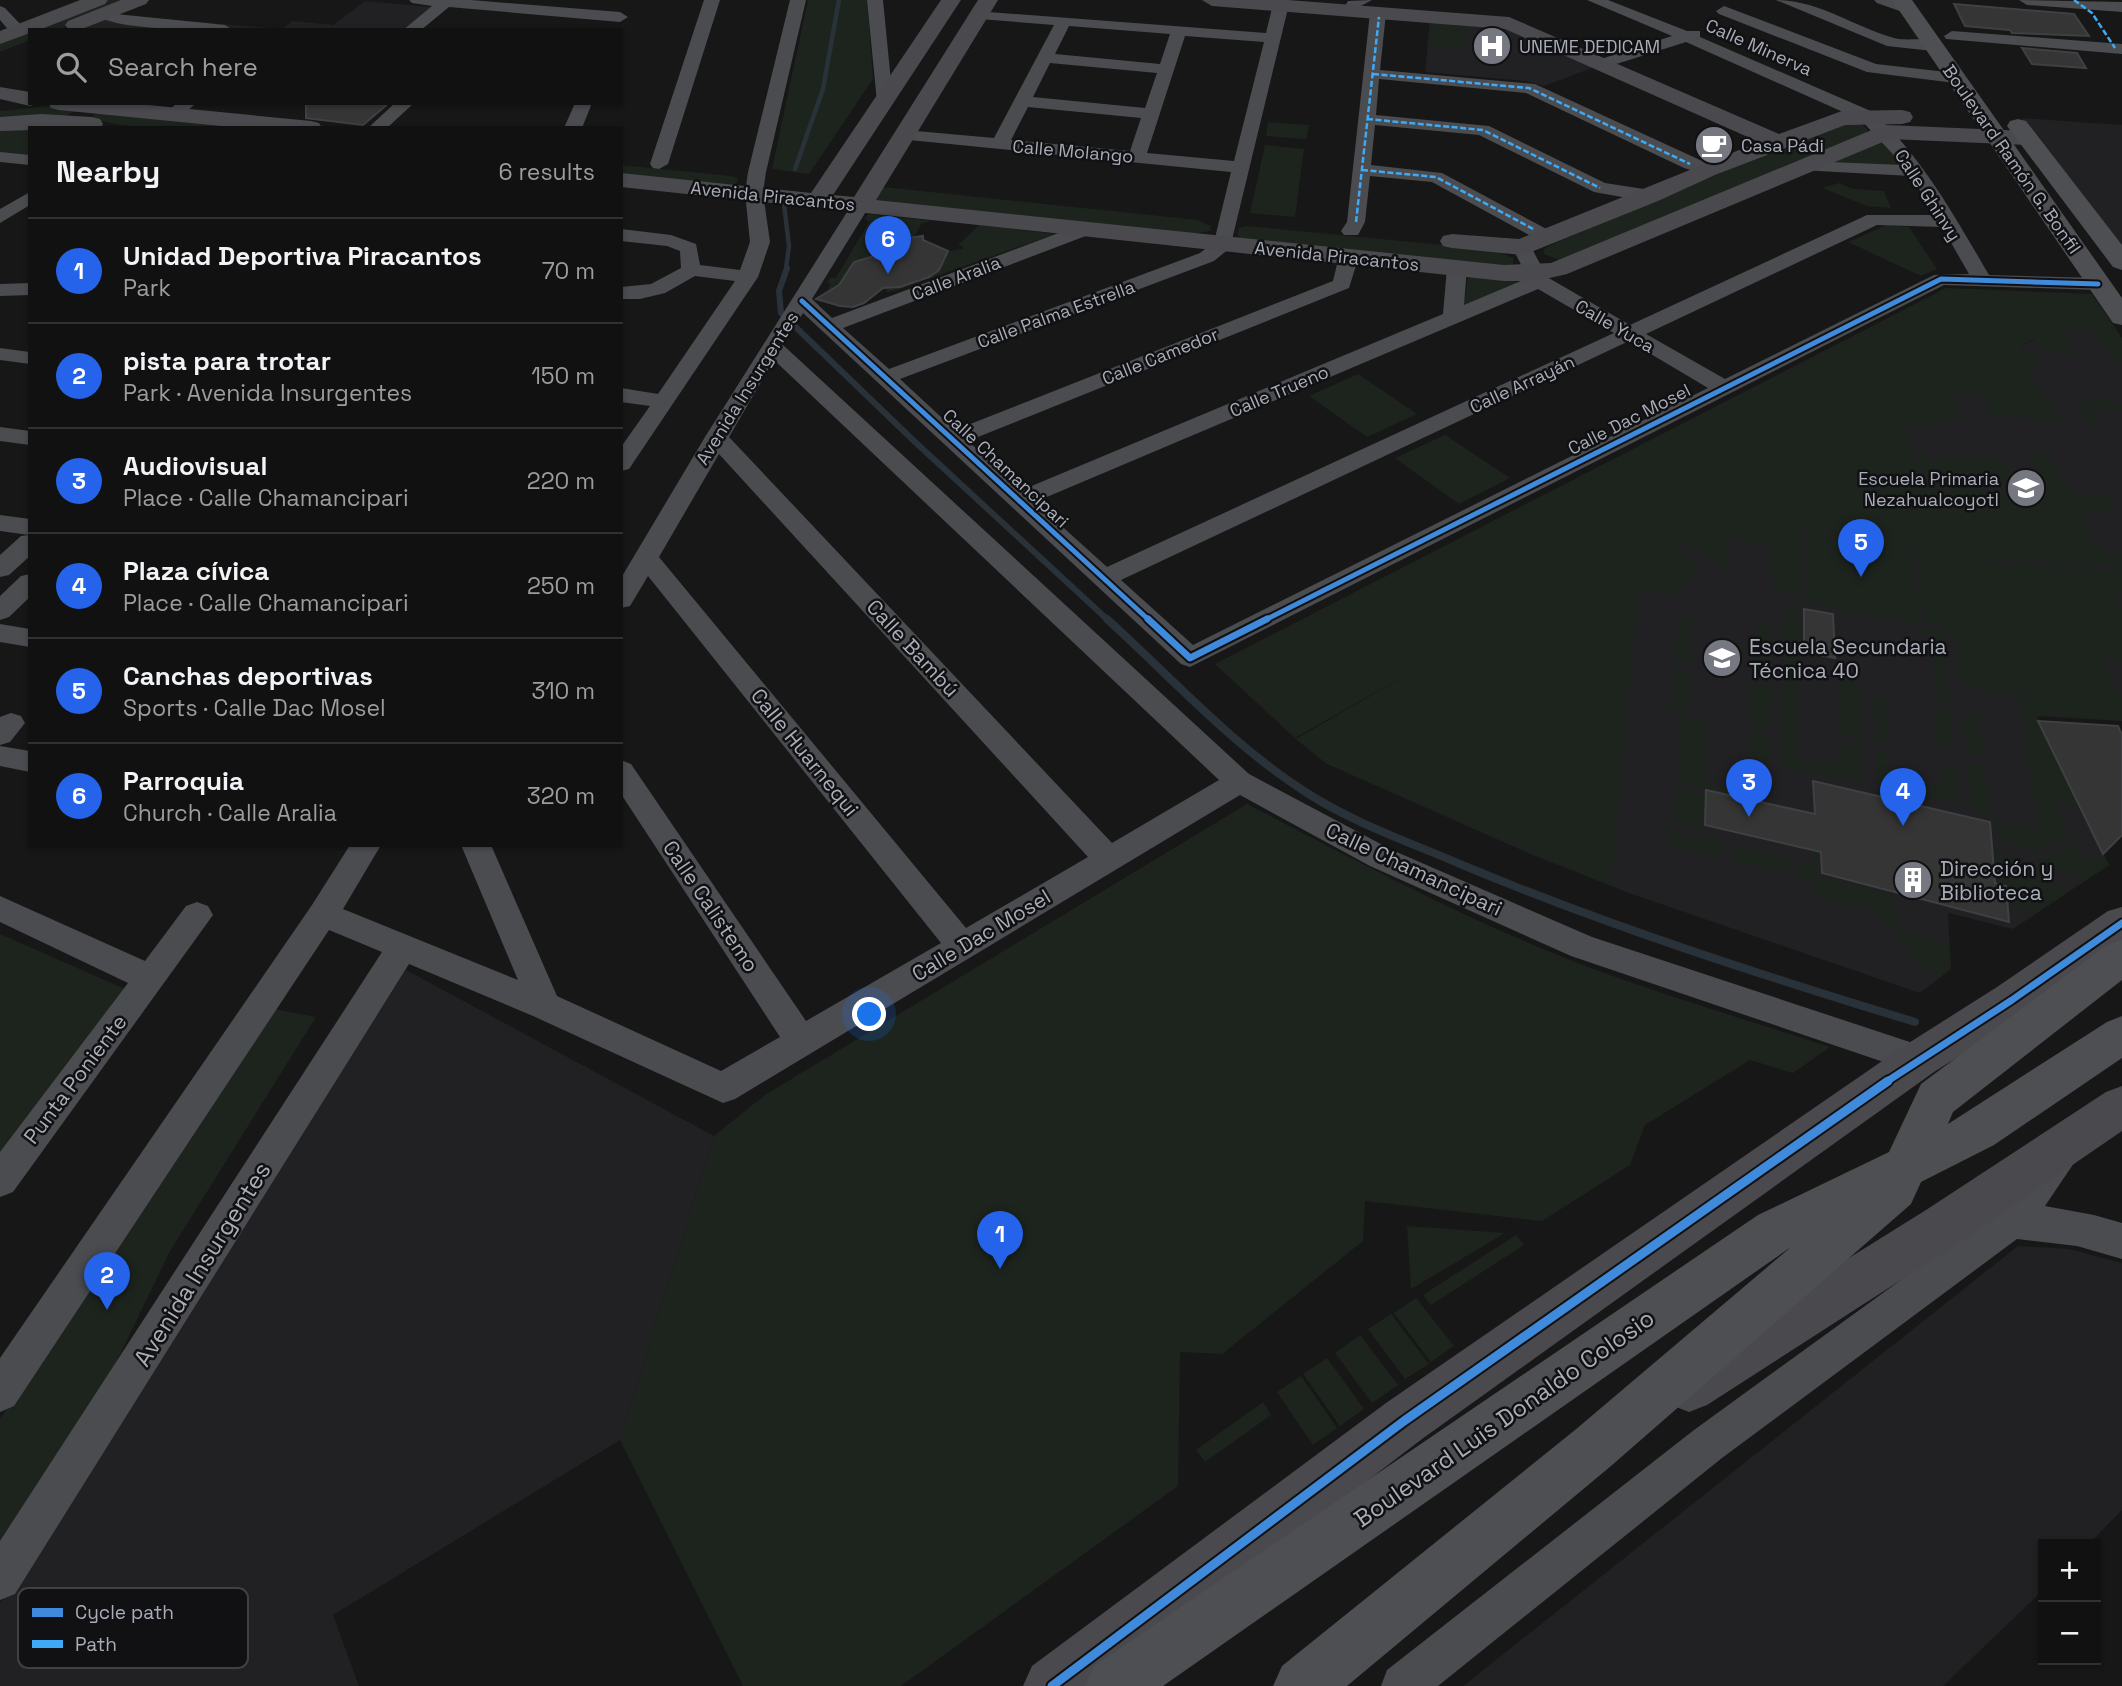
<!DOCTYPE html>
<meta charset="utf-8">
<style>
:root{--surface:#111;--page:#1a1a1a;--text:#f1f3f6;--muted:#9c9d9f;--line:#303131;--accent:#2563eb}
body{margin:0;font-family:"Space Grotesk",sans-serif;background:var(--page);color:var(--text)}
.controls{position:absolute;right:21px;bottom:21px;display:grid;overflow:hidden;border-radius:0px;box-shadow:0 2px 5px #0004}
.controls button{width:63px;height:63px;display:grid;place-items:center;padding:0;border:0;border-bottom:2px solid var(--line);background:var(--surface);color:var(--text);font:35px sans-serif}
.you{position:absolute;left:870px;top:1015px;width:24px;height:24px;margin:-18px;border:5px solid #fff;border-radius:50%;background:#1a73e8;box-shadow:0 0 0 10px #1a73e833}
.badge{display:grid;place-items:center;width:46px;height:46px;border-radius:50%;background:var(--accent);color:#fff;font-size:23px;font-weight:700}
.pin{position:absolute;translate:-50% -58px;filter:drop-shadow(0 2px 4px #0008)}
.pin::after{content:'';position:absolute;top:37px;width:24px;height:21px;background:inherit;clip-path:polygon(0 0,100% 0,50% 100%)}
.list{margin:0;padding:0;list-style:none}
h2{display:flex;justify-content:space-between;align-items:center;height:91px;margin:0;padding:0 28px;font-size:30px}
h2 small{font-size:23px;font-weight:400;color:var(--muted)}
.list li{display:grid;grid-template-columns:46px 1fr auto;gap:21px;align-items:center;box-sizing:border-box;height:105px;padding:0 28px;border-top:2px solid var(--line)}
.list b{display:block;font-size:26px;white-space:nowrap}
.list p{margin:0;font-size:23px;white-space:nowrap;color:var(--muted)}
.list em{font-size:23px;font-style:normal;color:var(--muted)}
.icon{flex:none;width:38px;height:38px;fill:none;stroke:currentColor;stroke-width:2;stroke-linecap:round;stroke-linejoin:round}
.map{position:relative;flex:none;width:2122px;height:1686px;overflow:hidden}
.search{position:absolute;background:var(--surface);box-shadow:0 2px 5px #0004;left:28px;top:28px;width:595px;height:77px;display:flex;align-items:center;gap:18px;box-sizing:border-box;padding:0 24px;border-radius:0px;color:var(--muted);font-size:26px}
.panel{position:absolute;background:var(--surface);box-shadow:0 2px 5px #0004;left:28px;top:126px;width:595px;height:721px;border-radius:0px}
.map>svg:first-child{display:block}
.built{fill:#212123}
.green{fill:#1d241e}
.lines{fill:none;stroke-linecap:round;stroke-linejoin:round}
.stream-far2{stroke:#2a3239;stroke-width:4.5}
.stream-far1{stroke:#2a3239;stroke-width:6}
.stream{stroke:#2a3239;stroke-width:8}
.building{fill:#353536;stroke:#3f4043;stroke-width:2}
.street{fill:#4b4c50;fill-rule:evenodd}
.secondary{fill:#4a4a4e;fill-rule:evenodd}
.primary{fill:#4d4f52;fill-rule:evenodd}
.quiet{stroke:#3fa9f5;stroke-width:2.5;stroke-dasharray:6 2.5;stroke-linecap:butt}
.cycleway-far2-casing{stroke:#111113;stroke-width:9}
.cycleway-far1-casing{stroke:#111113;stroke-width:11}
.cycleway-casing{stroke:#111113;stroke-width:13}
.cycleway-far2{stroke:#408adc;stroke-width:5}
.cycleway-far1{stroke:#408adc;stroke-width:7}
.cycleway{stroke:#408adc;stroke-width:9}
.labels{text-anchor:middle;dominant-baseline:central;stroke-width:5;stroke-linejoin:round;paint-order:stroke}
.far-poi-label{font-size:18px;fill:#a8adb8;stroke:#111113;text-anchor:start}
.far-street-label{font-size:18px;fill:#a8adb8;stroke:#111113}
.poi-label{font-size:21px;fill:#a8adb8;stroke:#111113;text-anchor:start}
.street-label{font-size:21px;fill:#a8adb8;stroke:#111113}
.near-street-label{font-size:24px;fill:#a8adb8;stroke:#111113}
.key{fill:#111113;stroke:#3e4045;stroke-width:2}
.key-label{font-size:19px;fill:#a8adb8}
</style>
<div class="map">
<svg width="2122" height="1686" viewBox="0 0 2122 1686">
<rect width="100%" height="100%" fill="#171717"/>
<path class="built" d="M365,1L432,7L403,30H79L118,15L281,29L293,21L333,25Z
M1430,20L1502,26L1600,65L1544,86L1526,81L1425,72Z
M2022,118L2122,125V251Z
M2098,303L2122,338V721L2036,716L2109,865L2013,929L1948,913L1951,969L1920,993L1629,893L1528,853L1327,764L1296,739L1584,595Z
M406,970L714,1136L620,1440L333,1615L359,1686H0V1603Z
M2018,1246L2069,1249L2122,1263V1510L2089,1544H2043V1590L1943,1686H1463Z"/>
<path class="green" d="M107,0H133L57,30H30V40L0,52V41Z
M808,0H867L873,79L809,174L772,169Z
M1432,21L1465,23L1463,50L1429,47Z
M48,106L76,110L64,117L0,120V111Z
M97,113L258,128C224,128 117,132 92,117Z
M1268,122L1309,125L1306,139L1266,136Z
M1859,122L1868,130L1864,135L1559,260L1544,254V249L1551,245L1838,123Z
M0,128H30V158L0,155Z
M1885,139L1902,166L1831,163Z
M1265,145L1304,149L1295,217L1250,213Z
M621,165L731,176L737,178L738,182L732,186L621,175Z
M1839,183L1853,189L1884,191L1891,208L1867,206L1822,188Z
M883,187L1198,220L1211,226L1210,231L1192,234L875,200Z
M868,214L932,221L922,223L914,237L893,240L887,247L891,248L869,260L867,257L849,268L837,288L827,290L831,284L827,283L830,278H836L869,222L865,219Z
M979,225L1055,234L897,290L888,292L885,290L930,277L939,269L943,252L963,249V246L958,245Z
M1887,225L1909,227L1937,269L1921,276L1848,242Z
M1247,226L1494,250L1513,258V264L1505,266L1244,241L1237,235L1239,228Z
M1468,276L1518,282L1464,306Z
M1946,288L2092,294L2122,338V363L2114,361L2094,332L2063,331L2078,354C2062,355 2044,354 2033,341L2035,338L2020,347L2043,358L2028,367L2060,420L1991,416L1978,393L1948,392L1962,420L1938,419L1941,425L1900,423L2079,805L2054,804L2069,836L2031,852L1995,834L1994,822L2039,831L2020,700L2025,698L1959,683L1952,630L1923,623L1916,550L1801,527L1800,595L1773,590L1772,547L1730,539L1729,570L1683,539L1674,544L1699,570L1671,596L1638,590L1611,886L1327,764L1296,739L1420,667L1295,738L1215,664Z
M1358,374L1417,414L1367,437L1309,396Z
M2072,397L2109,399L2122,405V413L2120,410L2089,408L2100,426H2090Z
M1445,435L1510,478L1459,504L1395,458Z
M1915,452L1927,453L1960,520L2070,528L2030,454L2050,455L2071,493L2107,495L2117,512L2079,510L2102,553L2122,554V567L1964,557Z
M1933,456L2005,460L2016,482L1943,477Z
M1947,487L2050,494L2067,526L1962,519Z
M1805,530L1913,551L1920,625L1806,603Z
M1964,560L2122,570V595H2113L2122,611V659L2102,658L2122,696V720L2037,715Z
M1800,610L1798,757L1842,767V743L1862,747L1863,784L1780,766L1783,613Z
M1678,614L1693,617L1691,663L1676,660Z
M1757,622L1773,626L1772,672L1755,668Z
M1920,627L1943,632L1950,703L1936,700L1931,636L1920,634Z
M1674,667L1691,671L1688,712L1671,708Z
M1840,679L1858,683L1861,739L1842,735Z
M1752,682L1773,687L1772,729L1751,725Z
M1873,693L1886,696L1888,742L1875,739Z
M1936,706L1949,709L1953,749L1938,747Z
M1962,713L1978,716L1983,756L1967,752Z
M1681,715L1706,720L1704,783L1741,791V797L1677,783Z
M1751,731L1772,735V763L1750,758Z
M1875,750L1889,754L1890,774L1940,785L1939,765L1955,769L1960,805L1877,786Z
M1967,762L1984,766L1990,814L1972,810Z
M1676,789L1705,796L1703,829L1674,822Z
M1247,804C1346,855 1445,909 1548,951C1640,989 1736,1016 1830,1047L1793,1073L1750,1060L1645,1125L1630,1165L1542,1221L1365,1201L1363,1241L1222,1354L1180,1352L1178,1486L901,1686H743L620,1440L714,1136L765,1095Z
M1666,830L1720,842L1719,857L1665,845Z
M2072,844L2079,857L2105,859L2109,865L2082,883L2038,857Z
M1734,846L1788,858V874L1733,861Z
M1811,846L1817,847L1818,875L1894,895L1897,930L1949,944L1951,967L1938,979L1915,964L1877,911L1814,895V886L1807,878L1796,876V860L1811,862Z
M1996,852L2070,891L2031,917L2010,900L2007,884L1998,882Z
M0,934L125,989L0,1153Z
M274,1009L316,1017L170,1251L113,1369L0,1546V1419Z
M1407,1226L1505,1233L1411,1289Z
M1516,1235L1524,1245L1431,1305L1423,1295Z
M1416,1298L1454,1346L1431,1362L1394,1313Z
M1391,1314L1429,1364L1405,1379L1368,1329Z
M1360,1335L1398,1385L1372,1403L1335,1353Z
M1327,1358L1364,1409L1340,1426L1303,1374Z
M1301,1376L1337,1428L1313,1445L1277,1392Z
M1263,1402L1271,1415L1205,1462L1196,1450Z"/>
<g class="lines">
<path class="stream-far2" d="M795,169L823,89L839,0
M784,204L789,246L786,269"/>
<path class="stream-far1" d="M787,268L779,291L781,313L914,441L1109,621"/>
<path class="stream" d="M1107,619C1172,678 1233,746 1307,793C1354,823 1409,842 1460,864C1608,926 1761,975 1915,1022"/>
</g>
<path class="building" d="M1954,4L2074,14L2089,36L2012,33L2010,30L1965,26Z
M2022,48L2077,53L2086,68L2032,64Z
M306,103H389L363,125L306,118Z
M923,236V240L948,251L939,270L929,277L900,287L883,288L864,303L853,307L840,306L816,299L839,285L854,262L884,253L894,240Z
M1804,609L1833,614L1835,658L1804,652Z
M2038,721L2118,726L2122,735V835L2103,854Z
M1813,781L1990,822L1995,883L2006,886L2009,922L1822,873L1821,852L1705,825L1706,790L1815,814Z"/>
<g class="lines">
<path class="street" d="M409,0H471L620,12L628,17L620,22L449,7L421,30H403L432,6L412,3Z
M704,0H720L668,164L659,169L653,168L650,164Z
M790,0H806L766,172L763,193L770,242L758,277L629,469L621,471V447L650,406L621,402V388L658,394L735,281L695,276L665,293L640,299H621V287L651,284L681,268L680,251L667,246L621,241V229L671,235L696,244L700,265L740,270L750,242L745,193L748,172Z
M867,0H883L893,102L885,107L877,102Z
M1274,0H1290L1230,248L1214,261L900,379L955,430L1333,281L1339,256L1349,250L1359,256L1349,288L968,441L1022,490L1443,314L1447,268L1450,264H1464L1467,268L1464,305L1528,278L1512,247L1515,243H1529L1547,277L1630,325L1867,215H1935L1911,176L1799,170L1796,166L1799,162L1805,161L1903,165L1861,120L1686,42L1610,66H1598L1596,63L1598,60L1672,36L1587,0H1608L1687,31H1700V37L1873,112C1923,158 1955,217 1989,275L2098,278L2105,280L2108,284L2105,288L2098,290L1944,285L1190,667L1181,664L803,313L783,345L1249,774L1392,850L1592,937L1931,1049L1936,1059L1931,1069L1919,1074L1571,956L1370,866L1240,795L735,1099L723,1103L533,1016L409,964L15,1594L0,1600V1541L382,952L329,930L14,1406L0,1412V1358L312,905L350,845H381L343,909L518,980L461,845H491L557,996L721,1071L780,1037L621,794V760L631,764L806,1021L941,943L648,576L630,606L621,608V578L705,437L854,201H868L870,205L812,299L832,318L1077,226L1084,224L1094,230L1091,234L843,328L889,369L1200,253L1214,242L1231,172L899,139L896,135L899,131L905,130L994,138L1054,25L980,19L972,14L975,11L1266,33ZM1069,26L1170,34L1160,64L1055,54ZM1185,36L1264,42L1234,161L1147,153ZM1050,63L1157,73L1145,108L1033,97ZM1028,107L1141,118L1130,151L1011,140ZM1877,225L1942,227L1969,274L1934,275L1725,379L1646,334ZM1538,289L1614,333L1107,567L1035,502ZM1629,341L1708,388L1193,645L1121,580ZM774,360L1219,780L1112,843L729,437ZM719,454L1088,857L966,928L659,557Z
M1372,0L1359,7L1355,14L1350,16L1342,11L1348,1Z
M1776,0C1819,0 1854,27 1894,38C1908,42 1931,35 1941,46L1933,51L1887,46Z
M1874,0H1897L1916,9L1908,14L1877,3Z
M2019,0L2122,2V12L2027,5Z
M0,6L5,8L24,28L26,31L24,34H12L0,20Z
M1724,6L1876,64L1955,73L1963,78L1955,83L1867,72L1719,14L1716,11Z
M1378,8L1386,13L1380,70L1535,84L1713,166L1716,170L1707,175L1684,168L1526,93L1379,79L1376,115L1489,126L1605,183L1650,190L1659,196L1650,202L1594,192L1479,135L1375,125L1371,165L1442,173L1556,234L1559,238L1549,244L1542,242L1432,182L1370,176L1365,222L1358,235H1344L1341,231L1347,222L1370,13Z
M103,9L116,14L225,25L233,30C206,30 113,31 95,14L98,11Z
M1952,31L2122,44V54L1946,39L1944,36Z
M177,103H196L180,118H168L165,114Z
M395,103H414L387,128H368Z
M575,103H592L582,128H564Z
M0,152L30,155V165L0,162Z
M30,192V205L0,223V209Z
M30,283V295L0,296V284Z
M0,348L30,352V364L0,360Z
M0,427L30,431V445L0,441Z
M0,515L30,519V556L9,575L0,577V555L21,536L29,535L0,531Z
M30,574V597L9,617L0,620V596L21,576Z
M0,624L30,629V647L0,642Z
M11,713L21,716L25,723L10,742L0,745V717Z
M0,746L30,751V772L0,766Z
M0,896L145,961L186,906L197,902L208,906L213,915L13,1192L0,1197V1152L128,983L0,922Z
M2058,1144L2070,1149L2076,1160L2045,1206L2094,1215L2122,1223V1259L2077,1246L2017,1239L1722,1458L1438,1686H1381L1387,1670L1694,1430L1978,1224L1982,1210L2003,1204L2046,1149Z"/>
<path class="secondary" d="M80,0H108L105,4L39,30H30V33L0,44V31Z
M121,0H149L146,4L82,29H68L65,25L68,21Z
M941,0H961L833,195L854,197L978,0H998L876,200L1504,265L1551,263L1879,127L1887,125L2027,131L2035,133L2038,138L2035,143L2027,145L1890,139L1567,274L1537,281H1504L621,187V173L811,193Z
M1202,0H1288L1509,17L1779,134L1842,111L1902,110L1910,112L1913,117L1910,122L1902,124L1845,125L1715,175L1658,201L1531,252L1522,255L1452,248L1443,246L1440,241L1443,236L1452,234L1519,239L1759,142L1505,29L1212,6Z
M0,87L30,92V103H38L30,106L0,99Z
M48,103H128L311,121L319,123L322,128H241L59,110L51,108Z
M41,114L92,117L100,119L103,124L101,128L0,131V117Z
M2122,907V945L2027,1013L1934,1072L1422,1439L1099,1686H1023L1032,1666L1386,1403L1904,1046L1997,987L2108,911Z
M2122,1086V1131L1960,1242L1707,1405L1689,1412L1671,1405L1664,1387L1671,1369L1926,1210L2106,1092Z"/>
<path class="primary" d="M1892,0H1912L2122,298V325L2113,323Z
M2018,119L2026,121L2122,245V270L2113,267L2007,126L2010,121Z
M2122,940V980L1953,1112L1948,1124L2107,1022L2122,1016V1058L1994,1145L1921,1182L1911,1204L1611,1466L1347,1686H1273L1282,1666L1575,1430L1791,1247L1163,1686H1085L1094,1666L1758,1215L1889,1152L1921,1084L2107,945Z"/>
<path class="quiet" d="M2074,0L2092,13L2115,48
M1373,74L1529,88L1690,164
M1367,119L1483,130L1600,188
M1362,170L1436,177L1535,230
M1356,222L1379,17"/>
<g class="cycleway-far2-casing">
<path id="cycleway-far2" d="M802,301L1150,621
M1263,621L1941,279L2098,284"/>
</g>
<g class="cycleway-far1-casing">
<path id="cycleway-far1" d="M1148,619L1190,658L1267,619
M1886,1082L2012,1000L2122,923"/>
</g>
<g class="cycleway-casing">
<path id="cycleway" d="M1052,1686L1404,1421L1888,1081"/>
</g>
<use href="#cycleway-far2" class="cycleway-far2"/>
<use href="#cycleway-far1" class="cycleway-far1"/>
<use href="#cycleway" class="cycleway"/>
</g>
<defs>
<g id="hospital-disc" transform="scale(2.0125)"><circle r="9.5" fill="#757880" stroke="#111113"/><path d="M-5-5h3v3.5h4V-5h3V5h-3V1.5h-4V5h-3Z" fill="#fff"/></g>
<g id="cafe-disc" transform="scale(2.0125)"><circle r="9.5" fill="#757880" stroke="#111113"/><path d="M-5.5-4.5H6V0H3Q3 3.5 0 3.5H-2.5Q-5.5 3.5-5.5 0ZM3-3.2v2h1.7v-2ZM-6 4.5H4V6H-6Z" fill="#fff"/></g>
<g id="school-disc" transform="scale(2.0125)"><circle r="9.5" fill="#757880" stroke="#111113"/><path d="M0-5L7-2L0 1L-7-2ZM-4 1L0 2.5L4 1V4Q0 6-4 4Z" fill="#fff"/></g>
<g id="building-disc" transform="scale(2.0125)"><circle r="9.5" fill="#757880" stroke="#111113"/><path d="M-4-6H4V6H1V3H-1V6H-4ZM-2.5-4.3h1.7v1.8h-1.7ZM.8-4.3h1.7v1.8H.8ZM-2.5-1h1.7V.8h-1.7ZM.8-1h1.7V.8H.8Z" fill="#fff"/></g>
</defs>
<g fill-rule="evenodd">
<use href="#hospital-disc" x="1492" y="46"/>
<use href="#cafe-disc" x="1714" y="145"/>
<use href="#school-disc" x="2026" y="488"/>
<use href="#school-disc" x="1722" y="658"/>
<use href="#building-disc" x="1913" y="880"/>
</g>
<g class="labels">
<g class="far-poi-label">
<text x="1519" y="46">UNEME DEDICAM</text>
<text x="1741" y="145">Casa Pádi</text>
<text x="1999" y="478" text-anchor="end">Escuela Primaria<tspan x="1999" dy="21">Nezahualcoyotl</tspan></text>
</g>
<g class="far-street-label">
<text transform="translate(1759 47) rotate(24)">Calle Minerva</text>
<text transform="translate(1073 151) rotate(5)">Calle Molango</text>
<text transform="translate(2012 159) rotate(55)">Boulevard Ramón G. Bonfil</text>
<text transform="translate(1928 195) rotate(57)">Calle Ghinvy</text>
<text transform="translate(773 196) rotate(6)">Avenida Piracantos</text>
<text transform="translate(1337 256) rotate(6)">Avenida Piracantos</text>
<text transform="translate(956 278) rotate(-21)">Calle Aralia</text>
<text transform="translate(1056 314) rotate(-20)">Calle Palma Estrella</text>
<text transform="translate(1615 326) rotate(30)">Calle Yuca</text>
<text transform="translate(1160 356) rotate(-22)">Calle Camedor</text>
<text transform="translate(1522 384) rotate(-25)">Calle Arrayán</text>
<text transform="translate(747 388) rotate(-58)">Avenida Insurgentes</text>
<text transform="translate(1279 391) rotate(-23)">Calle Trueno</text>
<text transform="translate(1629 419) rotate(-27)">Calle Dac Mosel</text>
<text transform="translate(1006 468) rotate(43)">Calle Chamancipari</text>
</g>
<g class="poi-label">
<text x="1749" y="646">Escuela Secundaria<tspan x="1749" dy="24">Técnica 40</tspan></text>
<text x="1940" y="868">Dirección y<tspan x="1940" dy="24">Biblioteca</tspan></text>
</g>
<g class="street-label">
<text transform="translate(913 648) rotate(47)">Calle Bambú</text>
<text transform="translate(805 752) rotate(51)">Calle Huarnequi</text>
<text transform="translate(1414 869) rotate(25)">Calle Chamancipari</text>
<text transform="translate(711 906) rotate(56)">Calle Calistemo</text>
<text transform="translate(981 935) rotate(-31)">Calle Dac Mosel</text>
<text transform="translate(75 1079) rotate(-53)">Punta Poniente</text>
</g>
<g class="near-street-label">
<text transform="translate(202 1264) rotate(-58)">Avenida Insurgentes</text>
<text transform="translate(1504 1418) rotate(-35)">Boulevard Luis Donaldo Colosio</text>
</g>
</g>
<rect x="18" y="1588" width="230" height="80" rx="10" class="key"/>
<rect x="32" y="1608" width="31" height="9" fill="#408adc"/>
<rect x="32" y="1640" width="31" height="8" fill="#3fa9f5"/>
<g class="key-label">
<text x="75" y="1619">Cycle path</text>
<text x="75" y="1651">Path</text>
</g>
</svg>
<div class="controls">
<button>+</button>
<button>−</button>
</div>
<div class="you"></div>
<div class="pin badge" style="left:1000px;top:1269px">1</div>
<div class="pin badge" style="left:107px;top:1310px">2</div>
<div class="pin badge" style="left:1749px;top:817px">3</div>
<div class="pin badge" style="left:1903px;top:826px">4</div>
<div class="pin badge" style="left:1861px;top:577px">5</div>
<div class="pin badge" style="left:888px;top:274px">6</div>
<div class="search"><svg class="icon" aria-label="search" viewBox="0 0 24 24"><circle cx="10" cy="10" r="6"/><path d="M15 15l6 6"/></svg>Search here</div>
<section class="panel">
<h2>Nearby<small>6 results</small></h2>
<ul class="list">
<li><span class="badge">1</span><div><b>Unidad Deportiva Piracantos</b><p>Park</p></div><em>70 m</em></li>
<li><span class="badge">2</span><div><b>pista para trotar</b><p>Park · Avenida Insurgentes</p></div><em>150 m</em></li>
<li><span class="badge">3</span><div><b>Audiovisual</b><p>Place · Calle Chamancipari</p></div><em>220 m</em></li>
<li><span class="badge">4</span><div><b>Plaza cívica</b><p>Place · Calle Chamancipari</p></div><em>250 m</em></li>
<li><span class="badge">5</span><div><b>Canchas deportivas</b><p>Sports · Calle Dac Mosel</p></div><em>310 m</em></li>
<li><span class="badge">6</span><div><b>Parroquia</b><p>Church · Calle Aralia</p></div><em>320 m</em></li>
</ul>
</section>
</div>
